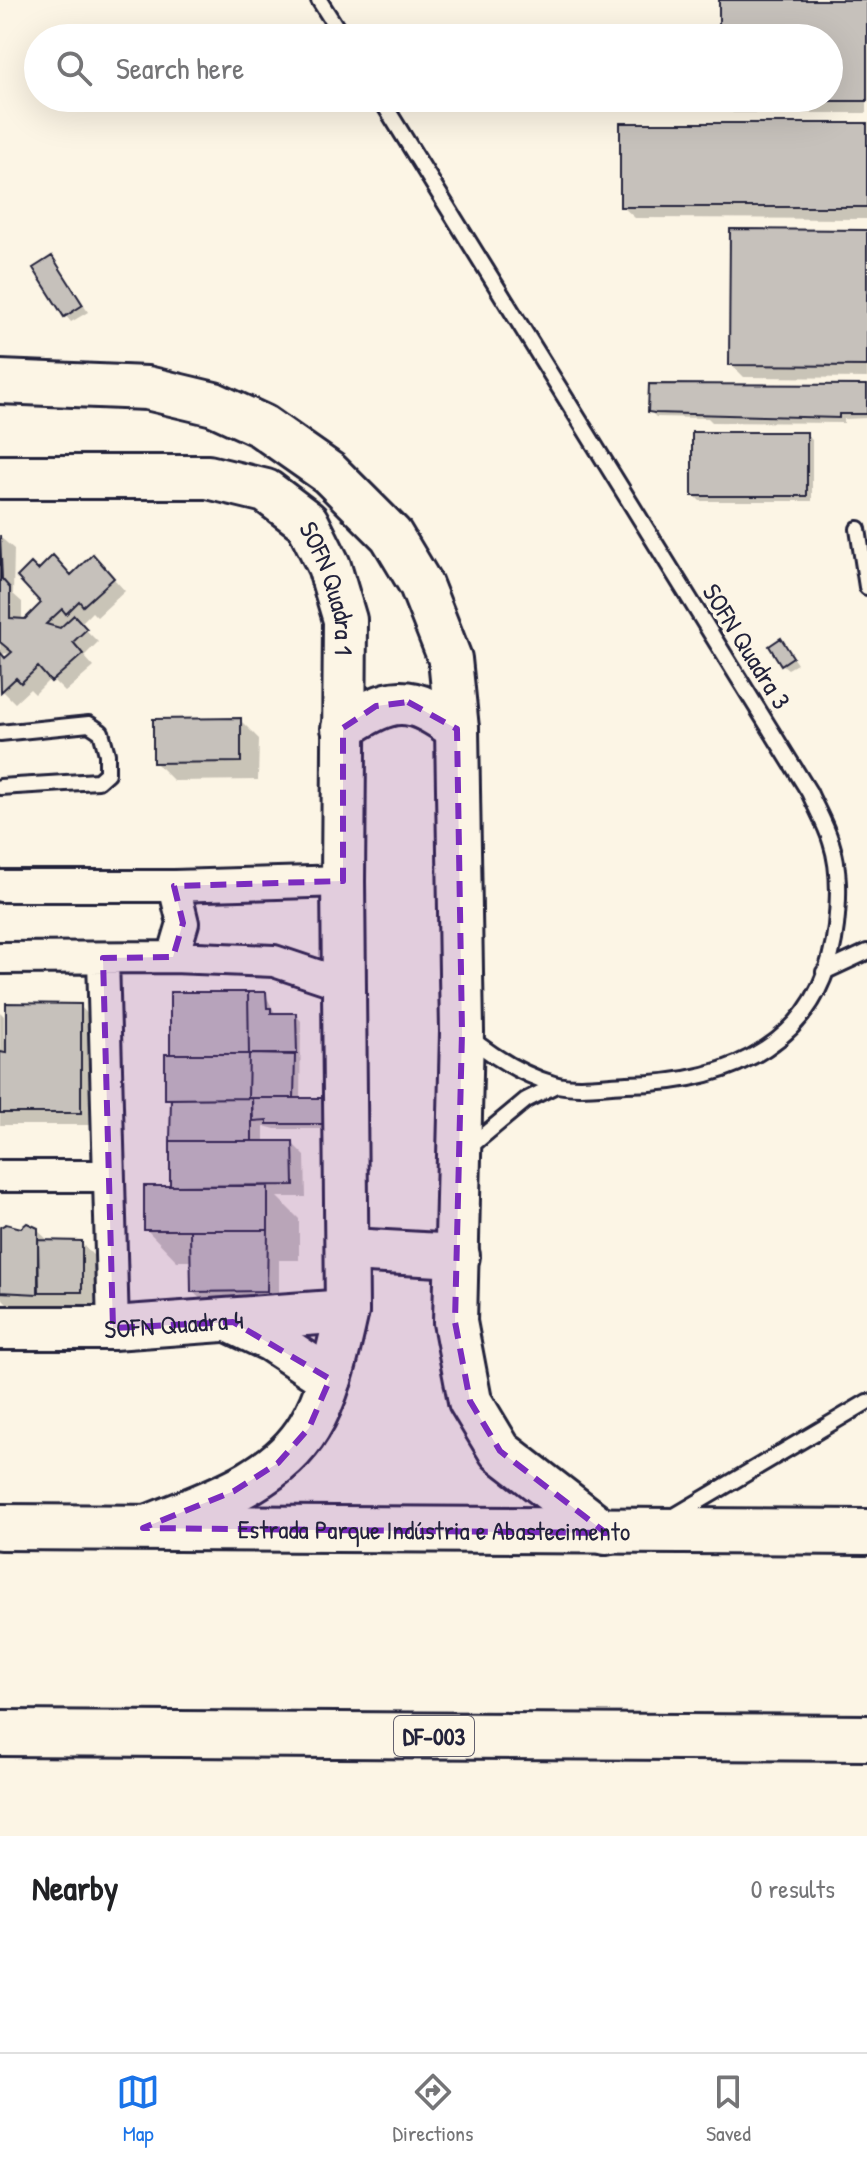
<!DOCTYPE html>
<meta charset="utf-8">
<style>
:root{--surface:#fff;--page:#f2f2f2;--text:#202124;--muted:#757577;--line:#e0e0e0;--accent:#1a73e8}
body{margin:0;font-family:"Patrick Hand",sans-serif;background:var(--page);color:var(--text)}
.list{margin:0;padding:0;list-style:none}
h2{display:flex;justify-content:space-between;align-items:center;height:104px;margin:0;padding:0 32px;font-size:34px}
h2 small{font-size:26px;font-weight:400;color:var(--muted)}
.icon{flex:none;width:44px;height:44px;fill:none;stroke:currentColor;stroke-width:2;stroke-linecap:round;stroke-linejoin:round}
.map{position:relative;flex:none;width:867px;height:1836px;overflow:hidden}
.search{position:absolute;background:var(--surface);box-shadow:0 8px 32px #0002;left:24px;right:24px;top:24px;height:88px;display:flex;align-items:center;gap:20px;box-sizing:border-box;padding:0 28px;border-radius:44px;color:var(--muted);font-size:30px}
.sheet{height:216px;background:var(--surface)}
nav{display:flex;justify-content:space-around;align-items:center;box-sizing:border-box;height:112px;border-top:2px solid var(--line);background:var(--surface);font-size:22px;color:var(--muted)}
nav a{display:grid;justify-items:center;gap:4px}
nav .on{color:var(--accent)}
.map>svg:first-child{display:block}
.shadow{fill:#0003}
.building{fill:#c6c1bb;stroke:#22223b;stroke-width:2}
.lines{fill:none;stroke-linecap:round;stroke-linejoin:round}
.lane-casing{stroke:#22223b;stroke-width:20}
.street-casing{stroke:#22223b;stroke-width:36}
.secondary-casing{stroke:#22223b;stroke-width:48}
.highway-casing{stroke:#22223b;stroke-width:50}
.lane{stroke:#fcf5e5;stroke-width:14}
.street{stroke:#fcf5e5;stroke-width:30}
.secondary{stroke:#fcf5e5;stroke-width:42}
.highway{stroke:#fcf5e5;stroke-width:44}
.marked{fill:#7b2cbf;fill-opacity:0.2;stroke:#7b2cbf;stroke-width:6;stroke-dasharray:16 10;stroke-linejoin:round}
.labels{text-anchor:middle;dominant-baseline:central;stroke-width:7;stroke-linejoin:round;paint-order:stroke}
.shield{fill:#fcf5e5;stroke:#63616e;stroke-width:2}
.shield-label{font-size:24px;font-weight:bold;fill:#22223b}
.street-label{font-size:26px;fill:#22223b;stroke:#fcf5e5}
</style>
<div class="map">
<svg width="867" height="1836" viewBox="0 0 867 1836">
<rect width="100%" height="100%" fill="#fcf5e5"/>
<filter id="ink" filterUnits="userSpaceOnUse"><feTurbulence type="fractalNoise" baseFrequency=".0125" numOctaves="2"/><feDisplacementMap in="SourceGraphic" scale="16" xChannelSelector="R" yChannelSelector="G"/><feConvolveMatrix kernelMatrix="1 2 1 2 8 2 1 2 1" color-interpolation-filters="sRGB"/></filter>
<g filter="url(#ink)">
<path class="shadow" d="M721,0H867V113H733L721,98H829V38H721Z
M867,125V219L635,218L622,206Z
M867,232V378L744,377L731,364Z
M52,258L88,312L71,322L66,316Z
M867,387V418L844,419V423L712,422L708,418L656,417L650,411Z
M806,434L812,440V501H700L694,495Z
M0,537L14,549L13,594L22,602V620L44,603L38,573L71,577L105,569L125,591L97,617L92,612L80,624L98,642L84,656L94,667L65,692L51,678L35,694L30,689L15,703L0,688V655L6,661L13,653L0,654Z
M781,641L797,664L788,669L782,664Z
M240,720L259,739L258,780L174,781L155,762Z
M265,994L276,1015H296L301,1021L300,1100H322L328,1105V1129H275L264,1126V1143H292L305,1156L306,1197H277L299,1219V1260H279V1303L206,1304L193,1292V1261H177L146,1229L172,1188V1103L167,1098Z
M80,1006L92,1019V1125H0V1012L4,1016V1040L8,1043Z
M0,1229L37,1230L50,1242L81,1243L94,1256V1304H56V1311L14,1310L0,1296Z"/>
<path class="building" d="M719,0H867V101H719V98H829V38H719Z
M620,123H867V207H620Z
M730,229L867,230V366L729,365Z
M52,256L83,305L64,317L33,268Z
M649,384L867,385V414H839V418L655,413L648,412Z
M692,432H807V496H692Z
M0,535L2,579L10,588V618L25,619L41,603L17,577L31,563L38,570L53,555L71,575L93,554L114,578L83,606L79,601L66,614L62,609L46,624L60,628L74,615L87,629L73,642L83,654L51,682L38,667L21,683L16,678L1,692L0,652L5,658L12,652L0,642Z
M781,638L793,657L781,665L769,646Z
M241,718V762L153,763V719Z
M170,992H248L249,1054H170Z
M248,992H266L267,1008H271V1013H296L297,1054H249Z
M6,1003L81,1004V1113H0V1052L6,1053Z
M165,1054H249L248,1098L165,1099Z
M249,1054L295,1055L294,1098H248Z
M252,1098H323V1124H267V1120L253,1121Z
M252,1098V1141H170L171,1099Z
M170,1141H293L294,1185L170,1186Z
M144,1186H268V1230H144Z
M27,1223L38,1228V1294L0,1292V1227L6,1224L21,1228Z
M190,1230H268L267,1291L191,1292Z
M38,1240L82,1241V1292H39Z"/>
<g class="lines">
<g class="lane-casing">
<path id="lane" d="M319,0L343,38
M380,98L809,792C816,808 826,825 831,842C840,869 839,898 836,926C823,1042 732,1083 627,1084C604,1085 575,1090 554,1084C522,1075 494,1057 469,1037
M858,529L867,587
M0,733L89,724L101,732L107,754V773L98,781L0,787
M824,972L867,952
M466,1150L526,1100L556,1085
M671,1518L867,1402"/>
</g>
<g class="street-casing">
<path id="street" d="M0,886H174L343,881
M173,957L183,923L174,886
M0,958L173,957L274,961L343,984
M103,958L113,1328
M0,1176H108"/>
</g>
<g class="secondary-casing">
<g id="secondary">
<path d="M0,382L147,388L214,404L262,426L329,473L391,535L421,585L450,659L457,729L462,1032L455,1322L470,1401L500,1451L606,1533"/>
<path id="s1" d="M0,477H208L266,491L307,522L329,566L345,620L343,881L347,1311C338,1350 330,1393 309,1427C275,1484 202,1504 145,1528"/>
<path d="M343,728C392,696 409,693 457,729"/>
<path d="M350,1250L458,1256"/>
<path d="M233,1322L271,1340L330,1379"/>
<path id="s2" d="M0,1328H113L347,1311"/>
</g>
</g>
<g class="highway-casing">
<g id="highway">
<path id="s3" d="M0,1527L867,1532"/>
<path d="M0,1733L867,1738"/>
</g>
</g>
<use href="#lane" class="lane"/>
<use href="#street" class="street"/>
<use href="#secondary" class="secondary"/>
<use href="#highway" class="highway"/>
</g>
</g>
<path class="marked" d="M408,702L457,729L462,1032L455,1322L470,1401L500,1451L606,1533L143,1528L234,1491L278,1463L309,1428L330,1379L233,1322L113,1328L103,958L173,957L183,923L174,886L343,881V728L376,706Z"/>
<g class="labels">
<rect class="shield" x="394" y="1716" width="80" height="40" rx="6"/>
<g class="shield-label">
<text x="434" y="1736">DF-003</text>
</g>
<g class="street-label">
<text stroke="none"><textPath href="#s1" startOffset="390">SOFN Quadra 1</textPath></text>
<text transform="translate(747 646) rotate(58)">SOFN Quadra 3</text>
<text stroke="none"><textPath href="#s2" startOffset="174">SOFN Quadra 4</textPath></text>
<text stroke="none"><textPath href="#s3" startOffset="434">Estrada Parque Indústria e Abastecimento</textPath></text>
</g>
</g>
</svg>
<div class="search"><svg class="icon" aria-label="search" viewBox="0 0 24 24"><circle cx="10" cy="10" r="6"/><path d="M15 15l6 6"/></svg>Search here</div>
</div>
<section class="sheet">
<h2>Nearby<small>0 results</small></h2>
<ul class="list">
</ul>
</section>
<nav>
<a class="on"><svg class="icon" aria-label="map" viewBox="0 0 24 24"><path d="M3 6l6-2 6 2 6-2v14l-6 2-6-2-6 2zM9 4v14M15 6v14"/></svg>Map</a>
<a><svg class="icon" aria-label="directions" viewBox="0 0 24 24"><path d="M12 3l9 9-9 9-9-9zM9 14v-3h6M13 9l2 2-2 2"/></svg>Directions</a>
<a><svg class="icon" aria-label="saved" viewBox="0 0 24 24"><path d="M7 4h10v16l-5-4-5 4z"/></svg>Saved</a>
</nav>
